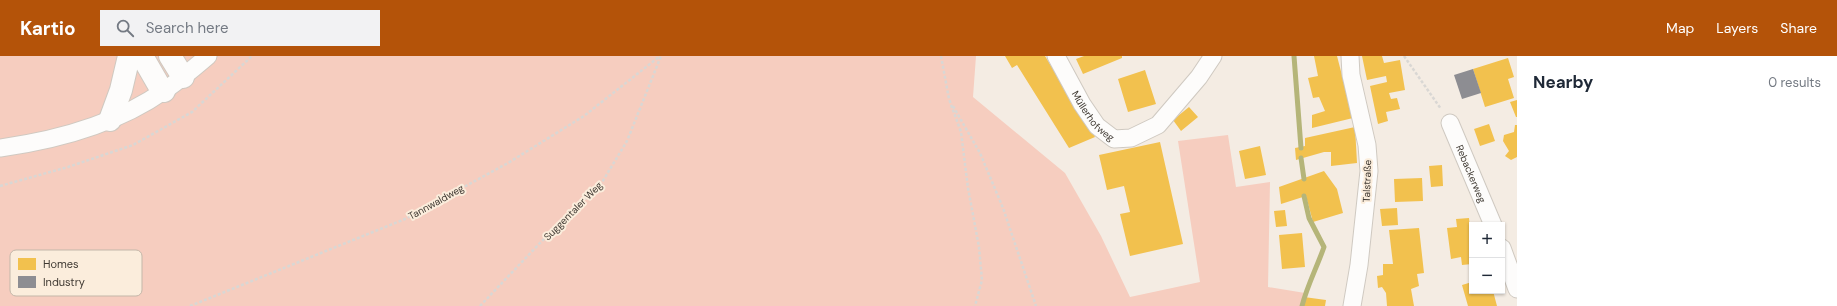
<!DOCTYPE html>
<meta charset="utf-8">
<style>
:root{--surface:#fff;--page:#f2f2f3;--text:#1f2937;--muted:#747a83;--line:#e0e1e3;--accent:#b45309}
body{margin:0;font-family:"DM Sans",sans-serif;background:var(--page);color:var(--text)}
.controls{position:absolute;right:12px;bottom:12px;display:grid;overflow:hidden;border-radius:0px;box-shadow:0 1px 3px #0004}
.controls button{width:36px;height:36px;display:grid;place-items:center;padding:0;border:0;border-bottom:1px solid var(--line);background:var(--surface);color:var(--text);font:20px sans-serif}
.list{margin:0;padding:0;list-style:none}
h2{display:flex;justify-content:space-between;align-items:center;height:52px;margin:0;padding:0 16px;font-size:17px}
h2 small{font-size:13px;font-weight:400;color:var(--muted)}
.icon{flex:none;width:22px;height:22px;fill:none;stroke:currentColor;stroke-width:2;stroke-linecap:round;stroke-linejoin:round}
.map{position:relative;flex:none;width:1517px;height:250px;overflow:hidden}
header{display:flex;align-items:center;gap:24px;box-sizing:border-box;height:56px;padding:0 20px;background:var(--accent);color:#fff}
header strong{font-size:19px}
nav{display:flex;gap:22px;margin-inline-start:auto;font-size:14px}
.search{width:280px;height:36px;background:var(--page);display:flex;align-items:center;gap:10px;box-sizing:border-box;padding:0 14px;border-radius:0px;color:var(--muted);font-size:15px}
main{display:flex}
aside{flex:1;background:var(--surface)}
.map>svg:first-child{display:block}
.green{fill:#f6cdbf}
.homes{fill:#f2c14e}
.industry{fill:#8d8d92}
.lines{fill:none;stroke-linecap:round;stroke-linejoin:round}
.stream{stroke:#b5b579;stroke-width:5}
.minor-casing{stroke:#cfc9c1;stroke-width:19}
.highway-casing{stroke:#cfc9c1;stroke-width:24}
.path{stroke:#d9d7d4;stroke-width:2.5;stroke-dasharray:3 2;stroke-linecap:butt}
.minor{stroke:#fdfcfb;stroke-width:17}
.highway{stroke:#fdfcfb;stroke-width:22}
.labels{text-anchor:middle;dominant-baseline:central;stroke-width:4;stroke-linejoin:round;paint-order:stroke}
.street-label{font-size:10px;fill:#3f3932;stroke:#fbeddc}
.key{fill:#fbeddc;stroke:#c3b7a9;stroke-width:1}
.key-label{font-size:11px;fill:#3f3932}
</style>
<header>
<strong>Kartio</strong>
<div class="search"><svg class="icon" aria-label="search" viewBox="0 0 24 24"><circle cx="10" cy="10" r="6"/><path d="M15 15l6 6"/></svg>Search here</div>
<nav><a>Map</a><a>Layers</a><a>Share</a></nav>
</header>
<main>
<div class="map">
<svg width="1517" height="250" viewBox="0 0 1517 250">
<rect width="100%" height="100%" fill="#f4ece3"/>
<path class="green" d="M0,0H976L973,41L1065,117L1101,180L1130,241L1200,226L1178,85L1228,79L1236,131L1270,126L1268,231L1305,237L1302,250H0Z"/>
<path class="homes" d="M1005,0H1045L1095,81L1069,92L1017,9L1012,12Z
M1084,0H1122V2L1083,18L1076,3Z
M1314,0H1337L1353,62L1312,72V59L1325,55L1319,41L1313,42L1308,22L1318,20Z
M1362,0H1382L1384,7L1400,4L1405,34L1389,37L1391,43L1397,42L1400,53L1386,56L1388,65L1378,68L1370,30L1387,26L1386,20L1367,24Z
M1508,2L1514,21L1508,23L1514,42L1485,51L1473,13Z
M1145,14L1156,48L1128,56L1118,23Z
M1517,44V61H1516L1510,46Z
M1189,51L1198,61L1181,75L1173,64Z
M1489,68L1495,85L1480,90L1474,73Z
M1515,69H1517V101L1511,104L1505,100L1509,95L1503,85L1504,79L1514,76Z
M1355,71L1357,107L1331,110V96H1324L1296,104L1295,92L1305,90V82Z
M1160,86L1183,188L1130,200L1120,158L1130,156L1124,130L1107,134L1099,99Z
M1260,90L1266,119L1245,123L1239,95Z
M1442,109L1443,130L1431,131L1429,110Z
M1324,115L1337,133L1343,157L1313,166L1306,140L1281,148L1279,131Z
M1422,122L1423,145L1395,146L1394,123Z
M1397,152L1398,169L1382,170L1380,153Z
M1285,154L1287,170L1276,171L1274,155Z
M1469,162L1470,173H1472V208L1462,209L1461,201L1451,203L1447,172L1457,171L1456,163Z
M1419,172L1424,217L1417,218L1419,230L1411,233L1414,250H1387L1386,237L1382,231L1378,232L1377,220L1383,219V208H1393L1389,174Z
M1302,177L1305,211L1282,213L1279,179Z
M1472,226V235H1493L1497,250H1468L1462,229Z
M1304,241L1326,244L1325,250H1303Z"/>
<path class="industry" d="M1473,13L1481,37L1462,43L1454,19Z"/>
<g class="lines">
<path class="stream" d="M1294,0L1301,92
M1301,102L1304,123
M1302,250C1307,230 1317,211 1324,191L1309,162L1304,140"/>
<g class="minor-casing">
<g id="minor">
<path id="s1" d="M1056,0L1082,48L1097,70L1114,83L1131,82L1158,69L1199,21L1213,0"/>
<path d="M1350,0L1351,19L1367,89L1369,115L1359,209L1352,250"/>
<path id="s2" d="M1450,67L1493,169"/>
<path d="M0,92C58,84 117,68 165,34C180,24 194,12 208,0"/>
<path d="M1502,192L1517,233"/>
</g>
</g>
<g class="highway-casing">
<path id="highway" d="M142,0L161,33L164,35
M170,0L183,21
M110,64L121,34L129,0"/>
</g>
<path class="path" d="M941,0L949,43L961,76L968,132L979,191L982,224L975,250
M1404,0L1441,53
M953,50L980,97L1003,152L1036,250
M0,130L68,111L133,89L192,56L252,0
M190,250L405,163L508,107L584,60L660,0
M480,250L540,187L601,128L627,85L661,0"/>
<use href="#minor" class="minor"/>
<use href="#highway" class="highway"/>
</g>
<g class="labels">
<g class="street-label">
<text stroke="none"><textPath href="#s1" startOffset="71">Müllerhofweg</textPath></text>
<text stroke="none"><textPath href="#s2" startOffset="55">Rebackerweg</textPath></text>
<text transform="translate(1367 125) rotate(-88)">Talstraße</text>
<text transform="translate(436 146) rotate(-29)">Tannwaldweg</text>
<text transform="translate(573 155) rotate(-45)">Suggentaler Weg</text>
</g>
</g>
<rect x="10" y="194" width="132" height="46" rx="6" class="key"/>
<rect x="18" y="202" width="18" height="12" fill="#f2c14e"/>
<rect x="18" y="220" width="18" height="12" fill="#8d8d92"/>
<g class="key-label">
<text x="43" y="212">Homes</text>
<text x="43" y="230">Industry</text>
</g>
</svg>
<div class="controls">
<button>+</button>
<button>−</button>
</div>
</div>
<aside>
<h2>Nearby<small>0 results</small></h2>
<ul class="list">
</ul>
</aside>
</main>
